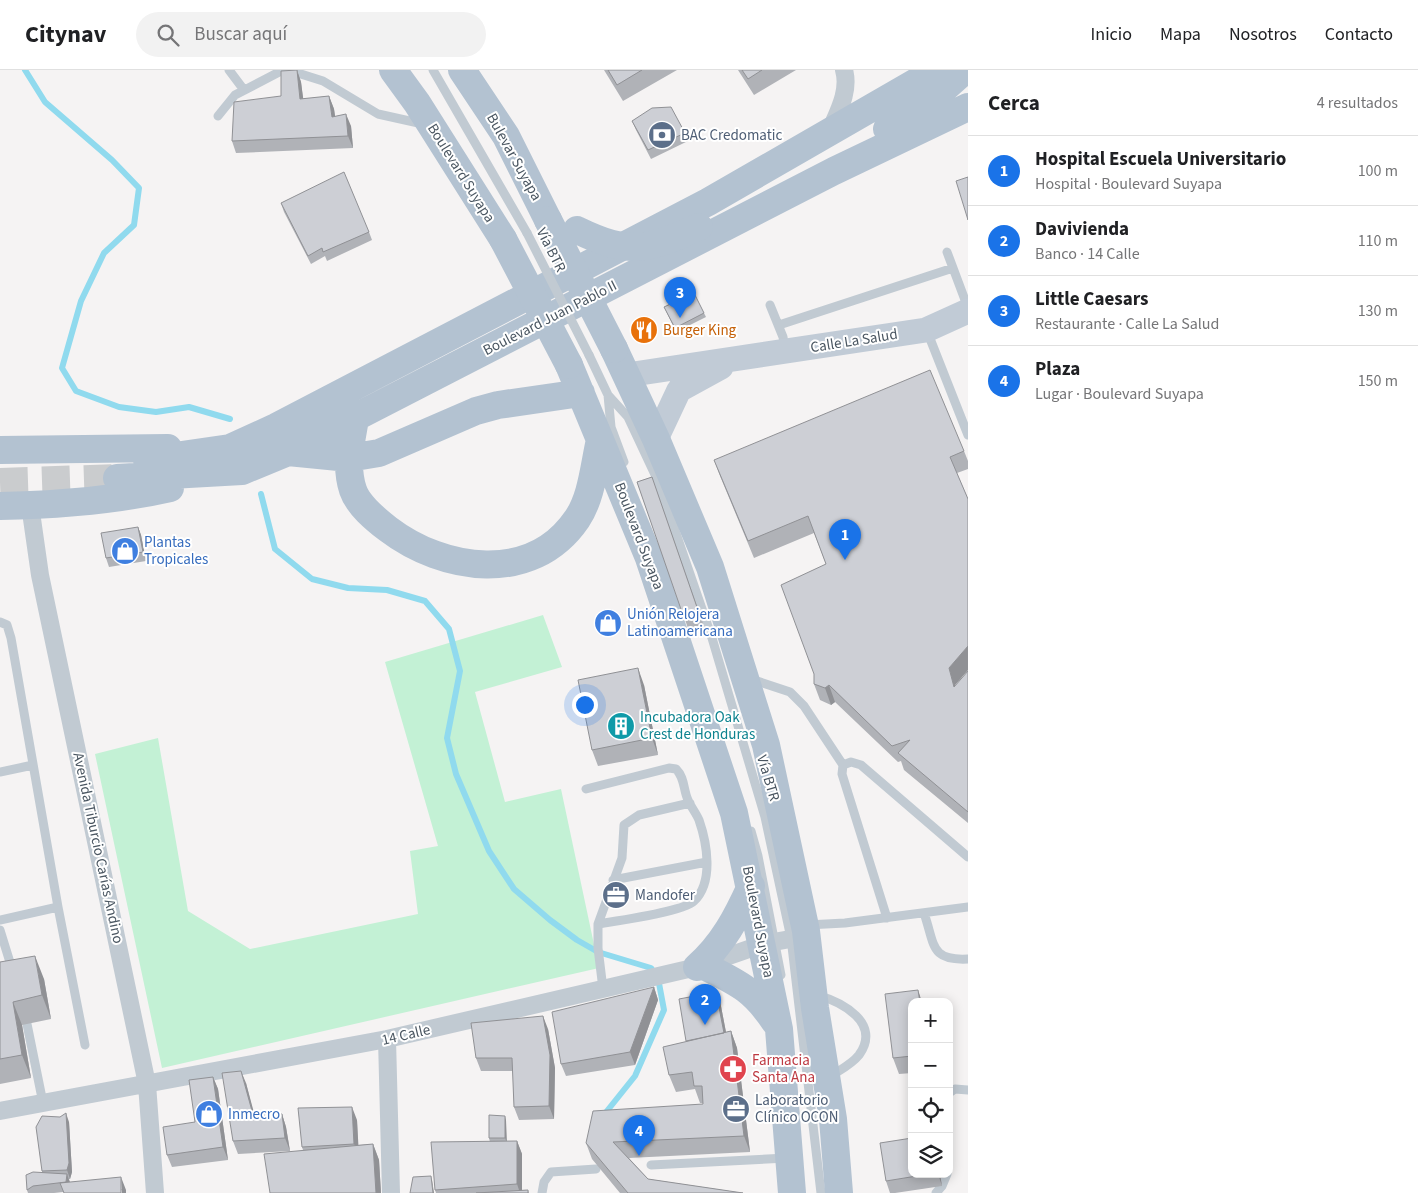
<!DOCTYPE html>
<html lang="es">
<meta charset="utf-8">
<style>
:root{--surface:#fff;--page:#f2f2f2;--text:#202124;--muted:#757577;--line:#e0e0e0;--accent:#1a73e8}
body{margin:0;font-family:"Source Sans 3",sans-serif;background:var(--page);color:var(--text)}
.controls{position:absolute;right:15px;bottom:15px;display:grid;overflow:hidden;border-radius:10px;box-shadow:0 2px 12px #0003}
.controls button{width:45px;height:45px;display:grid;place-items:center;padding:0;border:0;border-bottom:1px solid var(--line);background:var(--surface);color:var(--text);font:25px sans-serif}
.you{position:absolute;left:584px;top:634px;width:18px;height:18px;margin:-12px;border:4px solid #fff;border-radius:50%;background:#1a73e8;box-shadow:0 0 0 8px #1a73e833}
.badge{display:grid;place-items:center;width:32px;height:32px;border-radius:50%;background:var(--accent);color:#fff;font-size:16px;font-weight:700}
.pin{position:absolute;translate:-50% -41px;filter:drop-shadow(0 1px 2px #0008)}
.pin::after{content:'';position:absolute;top:26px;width:18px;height:15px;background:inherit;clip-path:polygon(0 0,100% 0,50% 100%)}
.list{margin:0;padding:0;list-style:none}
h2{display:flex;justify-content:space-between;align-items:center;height:65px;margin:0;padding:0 20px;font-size:21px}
h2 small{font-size:16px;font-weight:400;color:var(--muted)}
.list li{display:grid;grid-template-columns:32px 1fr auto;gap:15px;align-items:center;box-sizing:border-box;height:70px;padding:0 20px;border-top:1px solid var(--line)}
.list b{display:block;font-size:19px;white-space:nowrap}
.list p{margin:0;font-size:16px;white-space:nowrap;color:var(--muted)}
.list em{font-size:16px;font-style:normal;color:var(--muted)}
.icon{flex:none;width:28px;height:28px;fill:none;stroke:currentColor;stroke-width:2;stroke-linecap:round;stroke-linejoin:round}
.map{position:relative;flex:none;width:968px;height:1123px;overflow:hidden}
header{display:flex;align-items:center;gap:30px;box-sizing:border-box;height:70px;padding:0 25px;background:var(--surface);border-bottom:1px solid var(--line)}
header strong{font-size:24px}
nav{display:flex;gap:28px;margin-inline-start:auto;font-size:18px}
.search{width:350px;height:45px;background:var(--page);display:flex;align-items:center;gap:12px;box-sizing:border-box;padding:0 18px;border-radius:28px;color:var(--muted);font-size:19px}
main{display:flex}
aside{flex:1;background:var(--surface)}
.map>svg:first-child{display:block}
.green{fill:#c3f1d5}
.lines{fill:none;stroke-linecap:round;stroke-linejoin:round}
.stream{stroke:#90daee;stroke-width:6}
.primary-tunnel{stroke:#caccce;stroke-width:28;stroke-dasharray:28 14;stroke-linecap:butt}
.service{stroke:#c1cad2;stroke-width:9}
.minor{stroke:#c1cad2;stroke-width:18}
.secondary{stroke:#c1cbd6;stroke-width:25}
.primary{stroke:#b3c2d1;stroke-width:28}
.service-bridge{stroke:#c1cad2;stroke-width:9}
.primary-bridge{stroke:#b3c2d1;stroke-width:28}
.wall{fill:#b0b2b7}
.shaded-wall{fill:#909195}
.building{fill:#cdcfd5;stroke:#909195}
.labels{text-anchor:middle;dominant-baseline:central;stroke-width:4;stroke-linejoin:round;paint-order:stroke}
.service-label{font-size:15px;fill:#4e5e75;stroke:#fff;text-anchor:start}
.street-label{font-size:15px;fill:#4a5661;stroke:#fff}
.food-label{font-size:15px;fill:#c56008;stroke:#fff;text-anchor:start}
.shop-label{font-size:15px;fill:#366cbe;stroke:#fff;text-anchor:start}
.culture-label{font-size:15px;fill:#0d838f;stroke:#fff;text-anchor:start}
.health-label{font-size:15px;fill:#be3a42;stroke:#fff;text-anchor:start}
</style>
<header>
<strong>Citynav</strong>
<div class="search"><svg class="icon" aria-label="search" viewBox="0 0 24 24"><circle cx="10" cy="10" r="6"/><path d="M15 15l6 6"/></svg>Buscar aquí</div>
<nav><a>Inicio</a><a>Mapa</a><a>Nosotros</a><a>Contacto</a></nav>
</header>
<main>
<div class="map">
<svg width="968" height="1123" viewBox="0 0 968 1123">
<rect width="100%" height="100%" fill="#f5f3f3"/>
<path class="green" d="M543,545L562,597L475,622L505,732L561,719L599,898L162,998L95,684L158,668L188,841L250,879L418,844L410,781L438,776L385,592Z"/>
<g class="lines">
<path class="stream" d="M25,0L45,32L112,90L139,118L134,155L104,183L81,231L62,298L76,321L119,337L156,342L189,337L230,349
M261,424L275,479L312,509L348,518L387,520L425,531L449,559L460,601L447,668L456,704L489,781L514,819L550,850L577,870L598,882L651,898L658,908L664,940L635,1006L603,1046"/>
<path class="primary-tunnel" d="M0,412L117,408"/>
<path class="service" d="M229,0L244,20
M288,0L323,11L378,44L423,54
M433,0L527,163
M218,46L235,25L283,0
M947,182L968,238
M770,235L783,267L785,279
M779,255L953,198
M927,261L968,365
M589,285L608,325L628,347L658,411L712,568L765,747L791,868L821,1123
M608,325L611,357L624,392
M0,552L7,555L11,568L58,837L85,975
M751,609L790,622L804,636L843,695L842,704L887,848
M843,695L851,692L861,695L968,787
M0,702L33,695
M586,719L669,698L676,699C685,708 683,719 688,730C691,737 696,743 699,750C707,773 714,812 694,831C683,842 616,851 598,854
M751,761L758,786L781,905
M613,810L707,792
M924,843C935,875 930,891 968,889
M0,850L58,837
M807,855L845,853L968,837
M0,860L13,902
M603,919L598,878V854L622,788L624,755L639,745L690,733
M817,925C842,932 882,953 859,985C852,994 840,1000 831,1006
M27,954L43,1033
M949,1023L955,1019L968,1020
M651,1095L787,1088
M542,1123L544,1112L551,1102L596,1099
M936,1123L942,1116L947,1104"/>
<path class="minor" d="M830,61C838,42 850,21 844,0
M30,435L40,505L147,1014L155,1123
M387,969L391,1123
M0,1041L387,969L697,897L763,874L807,866"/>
<path class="secondary" d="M627,305L926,260L968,241
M656,369L679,320L721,297"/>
<path class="primary" d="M393,0L417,33L503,169
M462,0L506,66L548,150
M887,59L929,32L965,0
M614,279L656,369L710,497L766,675L806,861L815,938L833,1049L839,1123
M569,295L649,488L734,743L779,959L792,1123
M355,349C351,372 345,396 353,420C358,435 375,449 388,459C443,501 532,515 577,449C592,427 594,396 600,370
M0,380L168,378
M288,382L349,388L379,383L476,341L498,335L581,323
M147,390L230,378L276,357L708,132L937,0
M117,408L242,401L288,382L834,101L968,37
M0,436C58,435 113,431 170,418
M704,896C738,913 753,919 775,952
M697,897C723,874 737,847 751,816"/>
<path class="service-bridge" d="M527,163L589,285"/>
<path class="primary-bridge" d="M548,150L614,279
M577,160C631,186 646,180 699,157
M503,169L569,295"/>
</g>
<path class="wall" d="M297,0L301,12L303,29L329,26L334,39L335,46L351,56L353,78L236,83L232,71L281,26Z
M604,0H677L623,31Z
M738,0H796L754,25Z
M632,51L685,63L688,71L651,89L636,60Z
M281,133L369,162L372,170L327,191L325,186L311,194L284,142Z
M664,237L704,243L706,247L676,262Z
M646,248L652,264L641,269L635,252Z
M964,381L968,391V399L957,403L968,429V600L955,615V616L968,601V753L904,700L901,691L898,692L835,632L831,635L820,630L814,614L826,494L814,463L754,488L720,406L714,390Z
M652,407L704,556L689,561L637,412Z
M138,457L141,465L146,491L109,497L106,488Z
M644,615L658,685L598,696L592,680Z
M0,892L44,909L51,949L22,955L31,1008L0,1014Z
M654,917L658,930L635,995L566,1006L561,994Z
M716,922L720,931L726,962L731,961L737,978L750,1082L629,1088L648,1109L743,1123H620L592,1089L586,1073L703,1034V1033H700L695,1019L676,1022L669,1005L687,972Z
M912,932V1003L899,1004L893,988Z
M548,959L555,998L554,1049L519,1050L514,1037L513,1001H481L476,988Z
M213,1007L218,1019L228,1090L172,1097L167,1085L195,1052Z
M246,1013L253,1041L282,1044L286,1057L290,1081L238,1084L233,1071Z
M357,1050L358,1075L373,1074L379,1090L381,1123H270L303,1080L302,1077Z
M506,1050V1071H517L522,1084V1120H528L529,1123H436L435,1120L490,1072L489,1068Z
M69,1052L72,1102L70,1109H69L70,1112L126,1120L63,1122L54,1123H28L27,1120L42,1102V1101Z
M912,1104H940L942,1116L895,1123H890L886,1111Z"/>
<path class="shaded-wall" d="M297,0L301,12L305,42L300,29Z
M329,26L334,39L337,60L332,47Z
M346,44L351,56L353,78L348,66Z
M138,457L141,465L146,491L143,482Z
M968,576V600L955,615L960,634L954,617L949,598Z
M638,598L644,615L658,685L652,668Z
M829,615L835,632L831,635L825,618Z
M35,886L44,909L51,949L42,925Z
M654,917L658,930L635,995L630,982Z
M918,920L922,932H920Z
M716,922L720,931L728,973L724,964Z
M13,932L22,955L31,1008L22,985Z
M543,946L548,959L555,998L554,1049L549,1036Z
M731,961L737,978L750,1082L744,1066Z
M241,1001L246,1013L257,1054L252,1041Z
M213,1007L218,1019L228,1090L223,1077Z
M352,1037L357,1050L359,1086L354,1074Z
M66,1043L69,1052L72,1102L70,1109L67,1100Z
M282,1044L286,1057L290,1081L285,1068Z
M505,1046L506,1050L507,1073L505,1068Z
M517,1071L522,1084V1123H520L517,1114Z
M373,1074L379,1090L381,1123H376Z
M67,1104L70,1113L66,1112Z
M938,1104H940L942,1116Z
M431,1106L432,1110L434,1123H433Z
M121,1107L126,1120V1123H122Z"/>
<path class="building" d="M297,0L300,29L329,26L332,47L346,44L348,66L232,71L234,32L281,26V1Z
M608,0H642L617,15Z
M742,0H762L748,9Z
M671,37L685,63L648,80L632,51L652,38Z
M344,102L369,162L323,182L322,178L308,186L281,133Z
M968,107V150L956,111Z
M694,223L704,243L675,258L664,237Z
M646,248L651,260L640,264L635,252Z
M930,300L964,381L950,387L968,429V576L949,598L954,617L968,601V742L898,683L910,670L892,676L829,615L825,618L814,614V604L781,515L826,494L808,446L748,471L714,390Z
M652,407L699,543L684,548L637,412Z
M138,457L143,482L106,488L101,463Z
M638,598L652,668L592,680L578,610Z
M35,886L42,925L13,932L22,985L0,989V892Z
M654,917L630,982L561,994L552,942Z
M918,920L920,932H912V986L893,988L885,924Z
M716,922L724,963L686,971L679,929Z
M543,946L550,985L549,1036L514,1037L512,988H476L471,953Z
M731,961L744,1066L613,1072L648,1109L743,1123H628L586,1073L593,1041L703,1034L702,1016H694L692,1002L669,1005L663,977Z
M241,1001L252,1041L282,1044L285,1068L233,1071L222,1003Z
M213,1007L223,1077L167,1085L163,1057L195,1052L189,1010Z
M352,1037L354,1074L302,1077L298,1038Z
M66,1043L69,1093L67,1100L42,1101L36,1057L42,1046L60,1047Z
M489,1045L505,1046V1068H489Z
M912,1068V1104H929L886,1111L880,1073Z
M517,1071V1114L435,1120L431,1072Z
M373,1074L376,1123H270L264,1084Z
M33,1102L67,1104L66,1112L33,1116L27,1120L26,1105Z
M431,1106L433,1123H410L413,1107Z
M121,1107V1123H64L60,1113Z
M528,1120V1123H476Z"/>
<defs>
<g id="bank-disc" transform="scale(1.4375)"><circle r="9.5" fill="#5c6f8a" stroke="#fff"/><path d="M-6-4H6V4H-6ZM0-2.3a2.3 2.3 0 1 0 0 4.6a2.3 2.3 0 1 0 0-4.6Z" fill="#fff"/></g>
<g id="restaurant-disc" transform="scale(1.4375)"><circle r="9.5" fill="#e8710a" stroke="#fff"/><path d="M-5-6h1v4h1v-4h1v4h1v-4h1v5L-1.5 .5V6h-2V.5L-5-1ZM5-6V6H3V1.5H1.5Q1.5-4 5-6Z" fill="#fff"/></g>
<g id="shop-disc" transform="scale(1.4375)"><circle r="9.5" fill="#3f7fe0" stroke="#fff"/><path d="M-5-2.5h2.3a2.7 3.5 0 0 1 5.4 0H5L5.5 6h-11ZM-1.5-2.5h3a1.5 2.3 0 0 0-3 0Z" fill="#fff"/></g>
<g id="building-disc" transform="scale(1.4375)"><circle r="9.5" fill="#0f9aa8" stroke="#fff"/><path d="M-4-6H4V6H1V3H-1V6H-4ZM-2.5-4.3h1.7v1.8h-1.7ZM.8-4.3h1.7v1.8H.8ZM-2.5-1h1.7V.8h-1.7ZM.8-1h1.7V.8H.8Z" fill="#fff"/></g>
<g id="office-disc" transform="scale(1.4375)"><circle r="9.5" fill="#5c6f8a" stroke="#fff"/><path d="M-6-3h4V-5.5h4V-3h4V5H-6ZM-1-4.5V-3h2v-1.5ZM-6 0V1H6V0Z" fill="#fff"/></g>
<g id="pharmacy-disc" transform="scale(1.4375)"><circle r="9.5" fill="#e0444e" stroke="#fff"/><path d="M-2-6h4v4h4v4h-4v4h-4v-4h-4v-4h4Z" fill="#fff"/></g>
</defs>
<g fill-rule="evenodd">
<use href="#bank-disc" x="662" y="65"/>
<use href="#restaurant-disc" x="644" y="260"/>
<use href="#shop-disc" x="125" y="481"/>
<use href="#shop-disc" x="608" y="553"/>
<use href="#building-disc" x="621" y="656"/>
<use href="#office-disc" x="616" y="825"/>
<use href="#pharmacy-disc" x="733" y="999"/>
<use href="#office-disc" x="736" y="1039"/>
<use href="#shop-disc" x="209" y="1044"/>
</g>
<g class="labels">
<g class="service-label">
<text x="681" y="65">BAC Credomatic</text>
<text x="635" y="825">Mandofer</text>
<text x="755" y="1030">Laboratorio<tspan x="755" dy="17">Clínico OCON</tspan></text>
</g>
<g class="street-label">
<text transform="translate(514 87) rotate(61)">Bulevar Suyapa</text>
<text transform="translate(461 103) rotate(58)">Boulevard Suyapa</text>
<text transform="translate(551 180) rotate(63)">Vía BTR</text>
<text transform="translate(550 248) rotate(-27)">Boulevard Juan Pablo II</text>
<text transform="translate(854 271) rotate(-9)">Calle La Salud</text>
<text transform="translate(639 466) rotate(69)">Boulevard Suyapa</text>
<text transform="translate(768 708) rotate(73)">Vía BTR</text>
<text transform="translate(98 778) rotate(78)">Avenida Tiburcio Carías Andino</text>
<text transform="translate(758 852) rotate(79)">Boulevard Suyapa</text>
<text transform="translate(406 965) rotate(-13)">14 Calle</text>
</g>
<g class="food-label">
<text x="663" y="260">Burger King</text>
</g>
<g class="shop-label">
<text x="144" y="472">Plantas<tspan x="144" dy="17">Tropicales</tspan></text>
<text x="627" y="544">Unión Relojera<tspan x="627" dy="17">Latinoamericana</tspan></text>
<text x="228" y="1044">Inmecro</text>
</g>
<g class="culture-label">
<text x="640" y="647">Incubadora Oak<tspan x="640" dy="17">Crest de Honduras</tspan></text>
</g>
<g class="health-label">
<text x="752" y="990">Farmacia<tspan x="752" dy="17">Santa Ana</tspan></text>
</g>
</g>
</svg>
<div class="controls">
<button>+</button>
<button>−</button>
<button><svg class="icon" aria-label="locate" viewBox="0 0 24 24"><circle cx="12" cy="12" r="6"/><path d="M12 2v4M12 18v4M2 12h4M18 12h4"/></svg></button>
<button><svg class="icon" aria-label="layers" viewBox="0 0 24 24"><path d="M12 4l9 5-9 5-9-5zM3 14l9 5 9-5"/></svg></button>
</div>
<div class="you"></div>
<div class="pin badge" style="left:845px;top:490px">1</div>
<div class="pin badge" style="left:705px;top:955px">2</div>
<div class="pin badge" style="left:680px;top:248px">3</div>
<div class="pin badge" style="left:639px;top:1086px">4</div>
</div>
<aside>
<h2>Cerca<small>4 resultados</small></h2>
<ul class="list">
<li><span class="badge">1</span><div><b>Hospital Escuela Universitario</b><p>Hospital · Boulevard Suyapa</p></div><em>100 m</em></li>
<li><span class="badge">2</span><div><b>Davivienda</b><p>Banco · 14 Calle</p></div><em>110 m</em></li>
<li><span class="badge">3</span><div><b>Little Caesars</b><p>Restaurante · Calle La Salud</p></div><em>130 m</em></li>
<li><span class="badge">4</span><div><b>Plaza</b><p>Lugar · Boulevard Suyapa</p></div><em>150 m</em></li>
</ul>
</aside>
</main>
